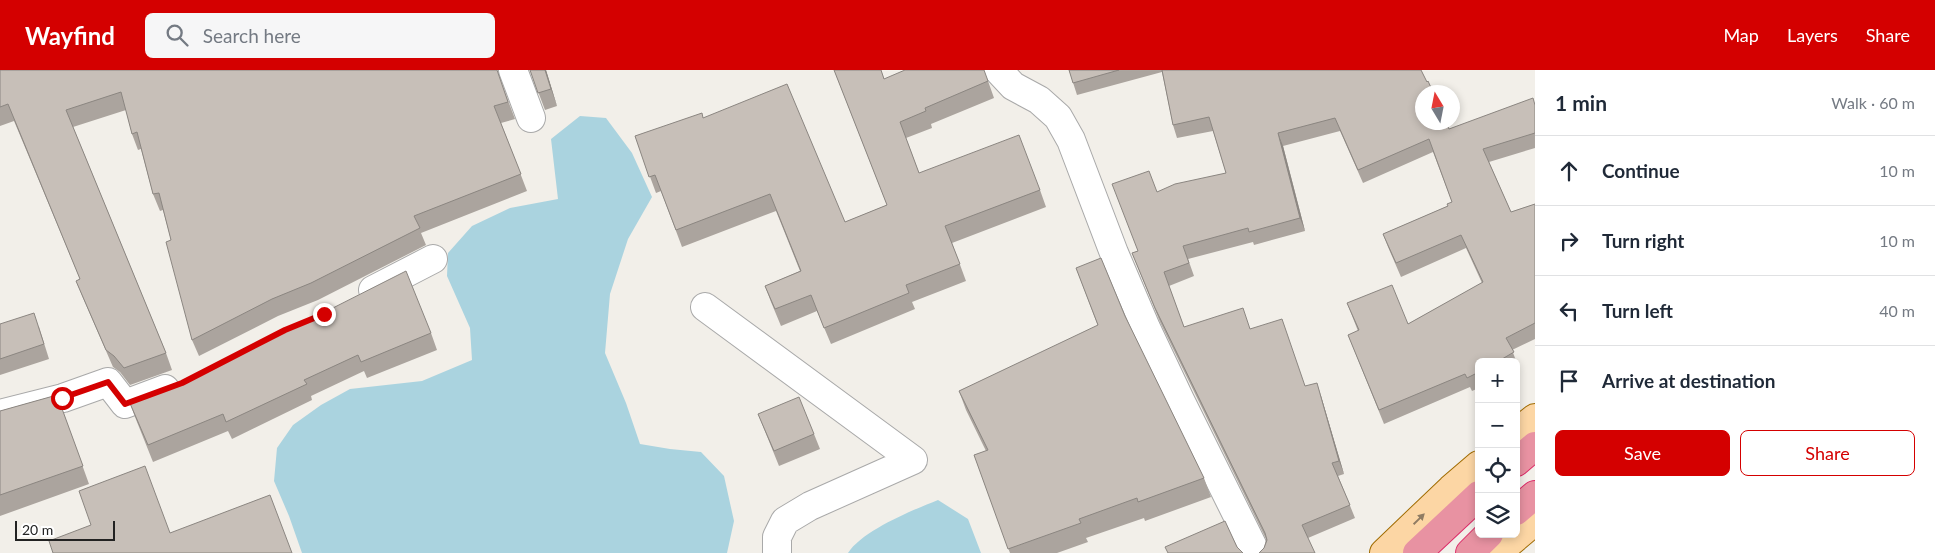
<!DOCTYPE html>
<meta charset="utf-8">
<style>
:root{--surface:#fff;--page:#f6f6f7;--text:#1f2937;--muted:#747a83;--line:#e0e1e3;--accent:#d40000}
body{margin:0;font-family:Lato,sans-serif;background:var(--page);color:var(--text)}
.controls{position:absolute;right:15px;bottom:15px;display:grid;overflow:hidden;border-radius:8px;box-shadow:0 2px 8px #0003}
.controls button{width:45px;height:45px;display:grid;place-items:center;padding:0;border:0;border-bottom:1px solid var(--line);background:var(--surface);color:var(--text);font:25px sans-serif}
.compass{position:absolute;left:1415px;top:15px;width:45px;height:45px;border-radius:50%;background:var(--surface);box-shadow:0 2px 8px #0003;rotate:350deg}
.scale{position:absolute;left:15px;bottom:12px;width:100px;box-sizing:border-box;padding-left:5px;border:2px solid #222;border-top:0;font-size:14px;line-height:18px;white-space:nowrap;color:#222;-webkit-text-stroke:4px #fff;paint-order:stroke}
.stop{position:absolute;width:15px;height:15px;margin:-11px;border:4px solid #d40000;border-radius:50%;background:#fff}
.stop.end{background:#d40000;border-color:#fff;box-shadow:0 1px 5px #0008}
.list{margin:0;padding:0;list-style:none}
h2{display:flex;justify-content:space-between;align-items:center;height:65px;margin:0;padding:0 20px;font-size:21px}
h2 small{font-size:16px;font-weight:400;color:var(--muted)}
.list li{display:grid;grid-template-columns:32px 1fr auto;gap:15px;align-items:center;box-sizing:border-box;height:70px;padding:0 20px;border-top:1px solid var(--line)}
.list b{display:block;font-size:19px;white-space:nowrap}
.list em{font-size:16px;font-style:normal;color:var(--muted)}
.actions{display:flex;gap:10px;padding:15px 20px}
.actions a{flex:1;padding:11px 0;border:1px solid var(--accent);border-radius:8px;text-align:center;font-size:18px;color:var(--accent)}
.actions .main{background:var(--accent);color:#fff}
.icon{flex:none;width:28px;height:28px;fill:none;stroke:currentColor;stroke-width:2;stroke-linecap:round;stroke-linejoin:round}
.map{position:relative;flex:none;width:1535px;height:483px;overflow:hidden}
header{display:flex;align-items:center;gap:30px;box-sizing:border-box;height:70px;padding:0 25px;background:var(--accent);color:#fff}
header strong{font-size:24px}
nav{display:flex;gap:28px;margin-inline-start:auto;font-size:18px}
.search{width:350px;height:45px;background:var(--page);display:flex;align-items:center;gap:12px;box-sizing:border-box;padding:0 18px;border-radius:8px;color:var(--muted);font-size:19px}
main{display:flex}
aside{flex:1;background:var(--surface)}
.map>svg:first-child{display:block}
.water{fill:#aad3df}
.lines{fill:none;stroke-linecap:round;stroke-linejoin:round}
.street-casing{stroke:#a9a9a9;stroke-width:30}
.primary-casing{stroke:#a06b00;stroke-width:30}
.highway-casing{stroke:#dc2a67;stroke-width:30}
.street{stroke:#fff;stroke-width:28}
.primary{stroke:#fcd6a4;stroke-width:28}
.highway{stroke:#e892a2;stroke-width:28}
.wall{fill:#aba49e}
.shaded-wall{fill:#8b8681}
.building{fill:#c7bfb8;stroke:#8b8681}
.oneway{fill:#8f7c63}
.route{stroke:#d40000;stroke-width:6}
</style>
<header>
<strong>Wayfind</strong>
<div class="search"><svg class="icon" aria-label="search" viewBox="0 0 24 24"><circle cx="10" cy="10" r="6"/><path d="M15 15l6 6"/></svg>Search here</div>
<nav><a>Map</a><a>Layers</a><a>Share</a></nav>
</header>
<main>
<div class="map">
<svg width="1535" height="483" viewBox="0 0 1535 483">
<rect width="100%" height="100%" fill="#f2efe9"/>
<path class="water" d="M580,46L606,48L632,83L652,127L628,169L610,224L605,283L626,333L640,374L670,379L701,382L724,406L734,451L727,483H302L289,446L274,411L277,378L293,355L321,335L350,319L422,311L472,290L470,258L447,206L448,183L472,156L510,138L558,129L551,69Z
M938,430L968,449L981,483H848C863,460 913,440 938,430Z"/>
<g class="lines">
<g class="street-casing">
<path id="street" d="M513,0L531,48
M998,0L1013,16L1039,30L1058,47L1071,70L1114,183L1146,258L1180,330L1256,483
M373,220L433,189
M705,237L913,390L810,436L785,451L777,467V483
M0,344L63,328L108,312L125,334L165,319"/>
</g>
<g class="primary-casing">
<path id="primary" d="M1516,363L1535,348
M1384,483L1451,419L1479,395
M1497,483L1535,451"/>
</g>
<g class="highway-casing">
<path id="highway" d="M1516,392L1535,376
M1516,441L1535,425
M1417,483L1479,425
M1470,483L1489,464"/>
</g>
<use href="#street" class="street"/>
<use href="#primary" class="primary"/>
<use href="#highway" class="highway"/>
</g>
<path class="wall" d="M0,0L498,4L515,49L501,53L527,121L421,163L426,175L318,230L278,246L199,286L192,270L171,170L163,140L160,141L153,124L141,79L138,80L132,64L126,40L73,57L166,283L172,300L130,315L120,302L113,297L83,228L76,211L80,209L14,51L0,56Z
M530,0H546L557,36L545,40Z
M834,0H881L884,9L988,11L994,28L931,54L932,58L906,68L919,103L1040,120L1046,137L952,173L966,211L912,232L915,239L831,274L817,241L781,256L771,232L765,216L800,201L776,141L682,177L661,121L656,123L635,66L703,48L845,152L887,135Z
M1069,0H1421L1449,59L1535,34V78L1489,92L1511,142L1535,134V269L1512,280L1518,296L1516,297V292H1479V318L1472,321L1470,317L1384,354L1348,265L1358,261L1347,233L1408,254L1482,213L1466,178L1401,207L1388,177L1383,164L1448,136L1452,132L1433,82L1363,113L1340,61L1283,76L1305,161L1254,175L1253,172L1188,189L1194,206L1169,216L1184,257L1250,259L1305,316L1321,326L1344,404L1338,406L1355,448L1308,468L1264,478L1266,469L1160,252L1132,183L1138,181L1157,122L1226,103L1213,61L1177,68L1173,55L1162,2L1077,25Z
M1076,198L1125,246L1204,408L1211,427L1145,451L1144,448L1086,468L1088,472L1057,483H1010L974,385L986,381L966,340L959,321L1098,256Z
M0,254L39,257L49,289L0,305Z
M431,263L437,280L367,308L364,301L311,326L312,330L232,369L228,361L153,392L135,347L129,331Z
M57,325L89,414L0,446V341Z
M758,344L814,364L820,379L779,396Z"/>
<path class="shaded-wall" d="M545,0H546L557,36L551,19Z
M1278,63L1283,76L1305,161L1300,148Z
M1317,313L1321,326L1344,404L1339,391Z"/>
<path class="building" d="M0,0H497L508,32L494,36L521,104L414,146L420,158L311,213L272,229L192,270L166,172L171,170L159,123L153,124L137,62L132,64L121,22L66,40L166,283L124,298L114,286L106,280L76,211L80,209L8,34L0,37Z
M530,0H545L551,19L538,23Z
M834,0H881L884,9L905,0H984L988,11L925,38L926,41L900,52L919,103L1019,65L1040,120L945,156L960,194L906,215L909,223L824,258L811,225L775,239L765,216L801,201L770,124L676,160L655,105L649,107L635,66L702,43L703,48L787,14L845,152L887,135Z
M1069,0H1119L1073,13Z
M1162,0H1421L1427,12L1428,11L1433,22H1422V52H1446L1449,59L1533,28L1535,35V63L1483,79L1511,142L1535,134V253L1506,268L1514,282L1497,292H1479V302L1467,308L1465,304L1379,340L1348,265L1359,260L1347,233L1392,215L1408,254L1483,212L1461,165L1396,193L1383,164L1448,136L1447,134L1452,132L1429,69L1358,100L1335,48L1278,63L1300,148L1249,162L1248,158L1183,176L1189,193L1164,202L1184,257L1243,238L1250,259L1282,249L1305,316L1317,313L1339,391L1332,393L1350,435L1302,455L1315,483H1259L1264,478L1267,470L1265,463L1155,238L1132,183L1138,181L1112,114L1149,101L1157,122L1175,114L1226,103L1209,47L1173,55Z
M1101,188L1125,246L1204,408L1138,432L1137,428L1079,449L1081,453L1008,479L974,385L988,380L959,321L1098,255L1076,198Z
M406,201L431,263L361,292L358,285L304,310L307,314L226,352L223,344L148,375L129,331L182,311L286,258L325,242Z
M34,243L44,274L0,289V254Z
M57,325L83,396L0,425V341Z
M799,327L814,364L774,381L758,344Z
M145,396L170,463L270,425L292,483H53L49,471L91,455L79,421Z
M1225,451L1237,477L1243,483H1168L1165,477Z"/>
<defs><path id="oneway-solid" d="M-6-.8H1V-3.2L6.5 0L1 3.2V.8H-6Z" transform="scale(1.25)"/></defs>
<use class="oneway" href="#oneway-solid" transform="translate(1419 449) rotate(-44)"/>
<g class="lines">
<path class="route" d="M62,328L108,312L125,334L182,313L285,260L324,244"/>
</g>
</svg>
<div class="controls">
<button>+</button>
<button>−</button>
<button><svg class="icon" aria-label="locate" viewBox="0 0 24 24"><circle cx="12" cy="12" r="6"/><path d="M12 2v4M12 18v4M2 12h4M18 12h4"/></svg></button>
<button><svg class="icon" aria-label="layers" viewBox="0 0 24 24"><path d="M12 4l9 5-9 5-9-5zM3 14l9 5 9-5"/></svg></button>
</div>
<svg class="compass" viewBox="-18 -18 36 36"><path d="M0-13l5 13h-10z" fill="#e53935"/><path d="M0 13l5-13h-10z" fill="#747a83"/></svg>
<div class="scale">20 m</div>
<div class="stop" style="left:62px;top:328px"></div>
<div class="stop end" style="left:324px;top:244px"></div>
</div>
<aside>
<h2>1 min<small>Walk · 60 m</small></h2>
<ul class="list">
<li><svg class="icon" aria-label="ahead" viewBox="0 0 24 24"><path d="M12 20V5M6 11l6-6 6 6"/></svg><div><b>Continue</b></div><em>10 m</em></li>
<li><svg class="icon" aria-label="right" viewBox="0 0 24 24"><path d="M7 20v-9h11M14 6l5 5-5 5"/></svg><div><b>Turn right</b></div><em>10 m</em></li>
<li><svg class="icon" aria-label="left" viewBox="0 0 24 24"><path d="M17 20v-9H6M10 6l-5 5 5 5"/></svg><div><b>Turn left</b></div><em>40 m</em></li>
<li><svg class="icon" aria-label="arrive" viewBox="0 0 24 24"><path d="M6 21V4h12l-3 4 3 4H6"/></svg><div><b>Arrive at destination</b></div></li>
</ul>
<div class="actions"><a class="main">Save</a><a>Share</a></div>
</aside>
</main>
